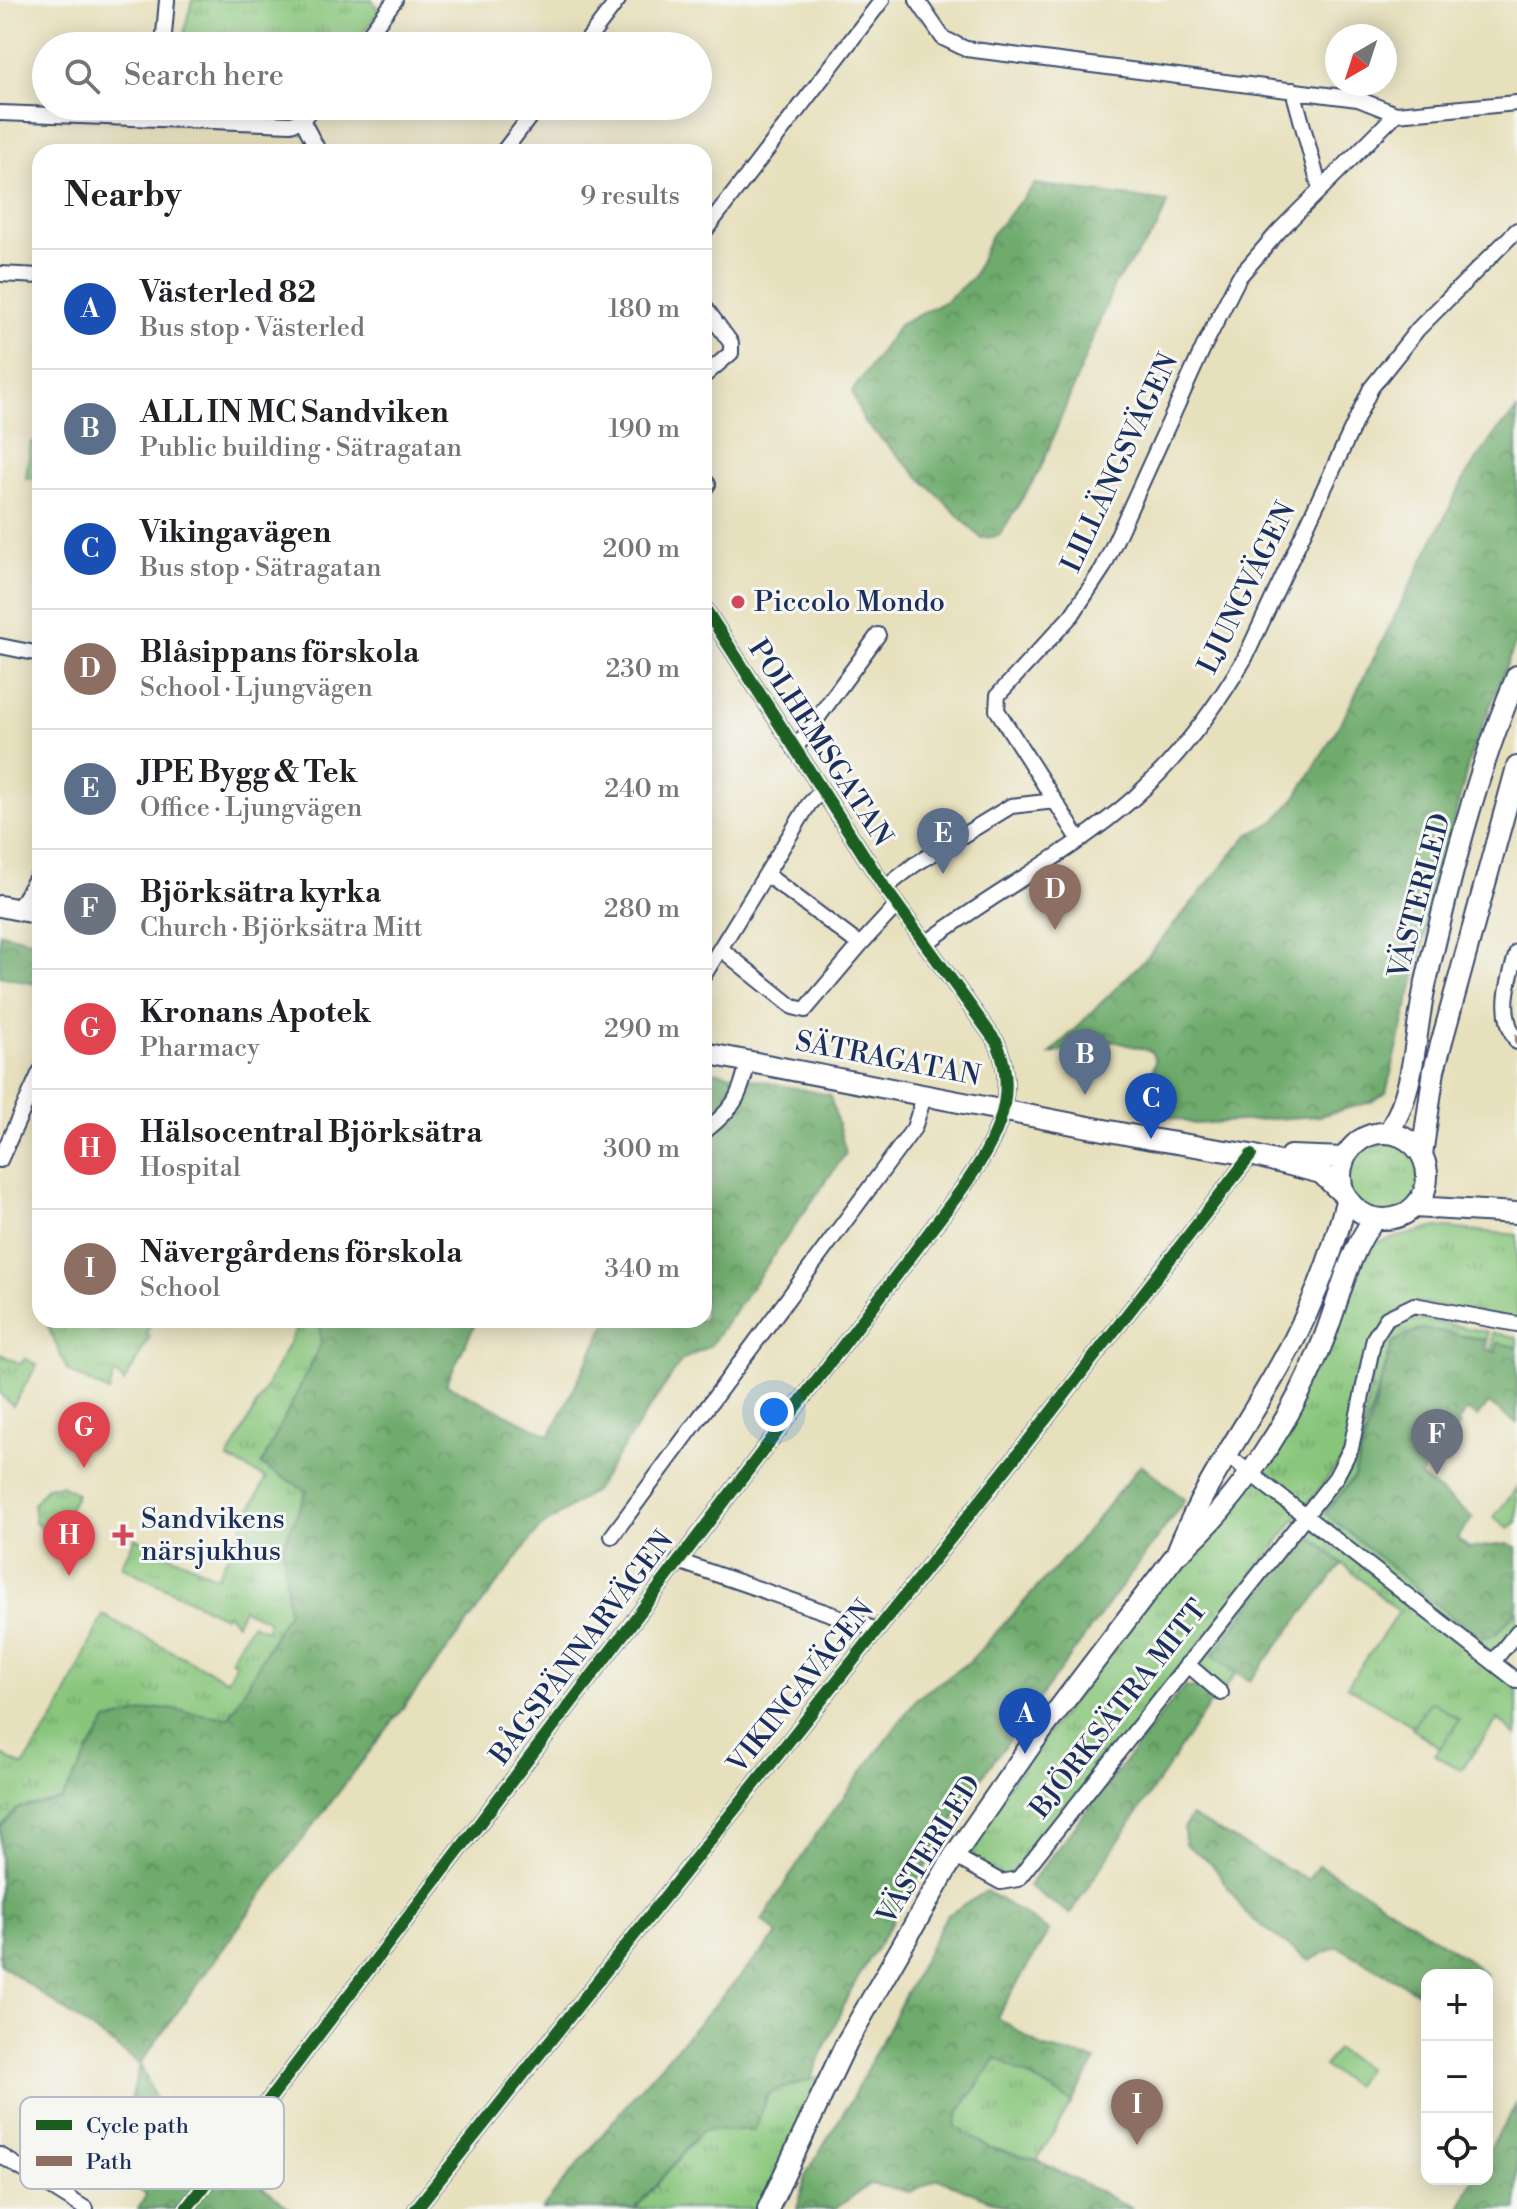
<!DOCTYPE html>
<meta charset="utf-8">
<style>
:root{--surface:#fff;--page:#f6f6f6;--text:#202124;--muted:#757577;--line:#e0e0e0;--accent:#d1495b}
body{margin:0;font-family:"Libre Bodoni",serif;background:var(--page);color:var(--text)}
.controls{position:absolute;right:24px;bottom:24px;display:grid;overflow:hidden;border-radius:16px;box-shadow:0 4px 20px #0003}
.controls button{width:72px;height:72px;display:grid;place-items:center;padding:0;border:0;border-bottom:2px solid var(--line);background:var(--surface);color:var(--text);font:40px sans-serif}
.compass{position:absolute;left:1325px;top:24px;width:72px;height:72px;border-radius:50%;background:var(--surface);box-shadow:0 4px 20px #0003;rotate:219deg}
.you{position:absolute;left:774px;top:1412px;width:28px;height:28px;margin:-20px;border:6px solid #fff;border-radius:50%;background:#1a73e8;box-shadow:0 0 0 12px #1a73e833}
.badge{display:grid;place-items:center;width:52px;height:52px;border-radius:50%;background:var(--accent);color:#fff;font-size:26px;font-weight:700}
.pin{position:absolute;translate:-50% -66px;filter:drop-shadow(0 2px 4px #0008)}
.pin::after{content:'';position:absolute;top:42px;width:28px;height:24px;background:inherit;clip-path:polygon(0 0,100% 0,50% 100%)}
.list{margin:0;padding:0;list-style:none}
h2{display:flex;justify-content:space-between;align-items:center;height:104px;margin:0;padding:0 32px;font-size:34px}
h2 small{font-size:26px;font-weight:400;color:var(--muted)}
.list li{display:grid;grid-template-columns:52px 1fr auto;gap:24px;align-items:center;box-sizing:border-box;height:120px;padding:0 32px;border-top:2px solid var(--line)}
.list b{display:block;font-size:30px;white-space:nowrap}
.list p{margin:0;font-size:26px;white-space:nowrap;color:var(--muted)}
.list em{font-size:26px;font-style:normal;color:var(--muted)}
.icon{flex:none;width:44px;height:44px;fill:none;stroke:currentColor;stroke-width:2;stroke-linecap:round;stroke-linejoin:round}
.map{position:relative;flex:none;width:1517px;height:2209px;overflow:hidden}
.search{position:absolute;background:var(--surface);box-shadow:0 4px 20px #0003;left:32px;top:32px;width:680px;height:88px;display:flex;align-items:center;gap:20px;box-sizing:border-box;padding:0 28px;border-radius:44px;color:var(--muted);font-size:30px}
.panel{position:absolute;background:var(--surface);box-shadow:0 4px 20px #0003;left:32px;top:144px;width:680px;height:1184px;border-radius:24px}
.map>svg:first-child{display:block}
.grass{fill:url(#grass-tufts);stroke:#527a6d;stroke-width:2}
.forest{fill:url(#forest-crowns);stroke:#446d65;stroke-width:2}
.park{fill:#88c67c;stroke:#527a6d;stroke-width:2}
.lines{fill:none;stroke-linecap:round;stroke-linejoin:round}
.street-casing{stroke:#3a4a6c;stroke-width:18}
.secondary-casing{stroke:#3a4a6c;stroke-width:24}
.street{stroke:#fff;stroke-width:14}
.secondary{stroke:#fff;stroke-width:20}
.quiet{stroke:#8d6e63;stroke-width:10;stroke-dasharray:20 10;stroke-linecap:butt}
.cycleway-casing{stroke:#f6f6f2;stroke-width:17}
.cycleway{stroke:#1b5e20;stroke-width:12}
.poi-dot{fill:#d1495b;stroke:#f6f6f2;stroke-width:3}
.labels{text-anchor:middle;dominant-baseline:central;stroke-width:6;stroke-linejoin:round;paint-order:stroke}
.street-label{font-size:28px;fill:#1b2f5e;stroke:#f6f6f2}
.poi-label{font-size:28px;fill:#1b2f5e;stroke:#f6f6f2;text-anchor:start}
.key{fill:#f6f6f2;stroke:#b4bac6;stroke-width:2}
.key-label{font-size:22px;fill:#1b2f5e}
</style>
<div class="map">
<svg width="1517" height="2209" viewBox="0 0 1517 2209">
<defs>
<pattern id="grass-tufts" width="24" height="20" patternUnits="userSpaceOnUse" patternTransform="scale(2)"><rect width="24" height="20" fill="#88c67c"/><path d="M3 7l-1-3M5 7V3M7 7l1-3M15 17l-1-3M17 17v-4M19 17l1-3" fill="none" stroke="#6ea169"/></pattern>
<pattern id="forest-crowns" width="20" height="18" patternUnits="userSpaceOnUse" patternTransform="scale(2)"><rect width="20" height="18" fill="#6eab6c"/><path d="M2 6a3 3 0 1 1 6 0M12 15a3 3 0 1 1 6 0" fill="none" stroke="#5a8c5c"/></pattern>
</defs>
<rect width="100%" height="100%" fill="#f6f6f2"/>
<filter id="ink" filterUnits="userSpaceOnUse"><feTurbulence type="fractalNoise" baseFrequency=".0125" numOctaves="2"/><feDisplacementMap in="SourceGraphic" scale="16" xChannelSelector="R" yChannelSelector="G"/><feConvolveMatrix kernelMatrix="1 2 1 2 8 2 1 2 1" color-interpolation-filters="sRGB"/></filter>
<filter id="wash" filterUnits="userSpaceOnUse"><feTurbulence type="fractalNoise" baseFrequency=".006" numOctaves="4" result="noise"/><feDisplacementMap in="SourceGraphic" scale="32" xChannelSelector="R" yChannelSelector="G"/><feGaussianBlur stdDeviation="1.8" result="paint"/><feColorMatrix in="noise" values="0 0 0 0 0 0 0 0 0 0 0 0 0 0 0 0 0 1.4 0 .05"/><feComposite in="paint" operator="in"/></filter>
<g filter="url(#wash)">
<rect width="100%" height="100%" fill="#e7e0bc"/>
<path class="grass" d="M192,0H372L379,11L352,46H181Z
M213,106H301C277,119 237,114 213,106Z
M1341 1176a43 43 0 1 1 86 0a43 43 0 1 1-86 0Z
M1437,1227L1517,1235V1321L1416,1302L1387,1318L1351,1448L1014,1882L954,1856L1271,1441L1363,1234L1376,1243Z
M51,1320H153L146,1333L150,1336L124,1383L115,1372L109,1392L68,1371L48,1327Z
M301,1320L319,1322L321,1344L262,1465L307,1491L283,1545L288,1611L229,1719L160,1708L108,1721L61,1800L19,1808L0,1828V1754L23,1766L57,1714L103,1615L227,1680L236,1662L230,1659L251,1624L266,1630L269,1621L243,1609L236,1623L227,1613L224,1617L121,1566L135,1538L217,1577L266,1478L228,1459Z
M1425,1320L1488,1332L1487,1340L1421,1329L1393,1342L1364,1432L1361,1431L1383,1335L1398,1321Z
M1493,1333L1517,1337V1347L1498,1343L1497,1352L1491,1350Z
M0,1354L21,1364L25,1358L37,1365L13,1406L0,1394Z
M1361,1433L1364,1435L1354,1477L1325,1513L1494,1636L1517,1610V1632L1493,1662L1311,1520L1348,1473Z
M62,1485L77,1494L55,1535L43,1531L35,1522L33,1504L47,1487Z
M1517,1488V1522L1509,1528L1494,1517Z
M1308,1530H1315L1517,1687V1736L1498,1719L1461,1770L1435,1755L1459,1720L1431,1701L1413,1726L1347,1686L1399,1612L1310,1536L1214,1656L1237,1672L1221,1693L1195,1671L1301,1534Z
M996,2057L1072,2102L1037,2160L990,2148L955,2126L960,2111Z
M832,2073L777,2209H635L703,2130L755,2129L769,2092Z"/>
<path class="forest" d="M1035,184L1168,202L1156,230L1115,283L1040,470L999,536L981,538L864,422L852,392L899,325L946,301L973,277L991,235Z
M1517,410V639L1470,757L1386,1093L1371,1102L1319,1116L1194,1124L1145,1109L1155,1060L1151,1051L1113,1041L1050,1054L1148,956L1248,835L1275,821L1297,796L1344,717L1466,475L1495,434Z
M0,933L40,942V985L0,976Z
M704,1069L830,1095L846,1153L710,1346L682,1360L594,1491L540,1528L284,1864L140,2064L160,2109L291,2209H138L146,2195L116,2176L117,2154L140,2064L0,1964V1828L19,1808L61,1800L107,1721L160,1708L229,1718L288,1611L283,1545L307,1491L261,1465L321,1344L319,1322L316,1320H477L446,1384L550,1436L608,1320H704Z
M1421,1329L1487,1340L1486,1349L1496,1352L1497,1343L1517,1347V1423L1488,1403L1477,1417L1467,1410L1457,1423L1460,1425L1420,1476L1473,1518L1457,1538L1469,1548L1508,1544L1517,1547V1610L1494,1636L1476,1637L1325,1513L1354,1477L1393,1342Z
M1141,1464L1185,1500L971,1792L849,1993L810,2080L769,2092L755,2130H703L635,2209H542L635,2094L778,1934L762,1920L817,1833L917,1698L970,1661L1076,1545Z
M1310,1536L1342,1564L1250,1681L1213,1656L1294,1548Z
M1184,1686L1198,1688L1213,1699L1070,1914L1028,1886Z
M1191,1816L1308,1880L1318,1865L1353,1884L1470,1961L1486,1975H1427V1998L1337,1946L1309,1961L1247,1915L1212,1864L1185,1844L1184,1828Z
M987,1891L1049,1931L997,2017L1044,2048L1096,2060L1072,2102L996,2058L960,2111L955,2126L990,2148L1037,2160L1133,2209H1011L938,2179L910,2192L870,2184L835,2209H797L806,2174L850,2102L946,1916Z
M1517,2103V2209H1460L1473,2179H1487V2153Z"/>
<path class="park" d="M31,442L40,443V479L26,478Z
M1431,1701L1459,1720L1440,1748L1412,1728Z
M1336,2049L1366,2068L1354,2086L1324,2067Z"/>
</g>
<g filter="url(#ink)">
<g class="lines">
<g class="street-casing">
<path id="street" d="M917,0L943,38L966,49L1358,99L1396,114L1517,103
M163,46L167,0
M360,46L395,0
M583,46L618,0
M1293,90L1320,189
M0,113L291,124L302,120L314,106
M302,120L319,152
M503,152L538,106
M704,232L882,0
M0,274L40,276
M704,306L731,343V353L704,376
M704,480L708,484L704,490
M0,646L40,654
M795,749L878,635
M1079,839L997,710L998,695L1072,615L1103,568L1204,346L1239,277L1279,231L1396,114
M885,888L914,865L1011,806L1055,801
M17,910L40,872
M925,944C993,893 1071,853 1135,797C1179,757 1215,709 1245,658L1371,388L1418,329L1517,230
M860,945L897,905
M721,949L793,1007L805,1010L860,945L767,875
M1517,952C1508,983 1498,1013 1517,1042
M704,975L809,804L822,790
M704,1132C734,1108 740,1098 748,1061
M0,1160L40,1072
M1227,1455L1517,1681
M612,1536L914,1128L925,1094
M678,1561L877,1630
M1493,1662L1517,1632
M1187,1664L1221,1693
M954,1856L1001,1882L1018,1879L1336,1477L1351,1448L1374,1338L1387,1318L1414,1305L1517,1324
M0,2155L86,2209
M186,2209L959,1193C992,1148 1021,1099 997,1043L885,888L704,607
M416,2209L1048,1416L1251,1155"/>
</g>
<g class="secondary-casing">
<path id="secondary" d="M0,906L40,914
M704,1053L1151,1139L1251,1155L1321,1173L1347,1198C1332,1257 1311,1311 1281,1364C1246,1427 1203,1485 1177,1552
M1341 1176a43 43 0 1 1 86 0a43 43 0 1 1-86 0Z
M1388,1133C1416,1090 1414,1035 1425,986C1449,882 1475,775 1517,676
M1422,1155L1434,1070L1517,767
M1290,1156L1345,1158
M1414,1207L1517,1213
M768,2209L847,2042L954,1856L1031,1745L1175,1556C1237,1504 1294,1416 1323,1341C1340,1299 1347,1254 1375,1218"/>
</g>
<use href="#street" class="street"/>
<use href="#secondary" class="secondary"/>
<path class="quiet" d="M1515,1039H1517"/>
<g class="cycleway-casing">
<path id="cycleway" d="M186,2209L959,1193C992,1148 1021,1099 997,1043L885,888L704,607
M416,2209L1048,1416L1251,1155"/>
</g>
<use href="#cycleway" class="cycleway"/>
</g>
</g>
<g class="poi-dot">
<circle cx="738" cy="602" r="8"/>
<path d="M119 1523h8v8h8v8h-8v8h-8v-8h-8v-8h8z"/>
</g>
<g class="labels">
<g class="street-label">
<text transform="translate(1120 463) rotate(-65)">LILLÄNGSVÄGEN</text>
<text transform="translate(1247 588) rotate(-64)">LJUNGVÄGEN</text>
<text transform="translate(820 743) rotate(57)">POLHEMSGATAN</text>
<text transform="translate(1420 896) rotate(-75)">VÄSTERLED</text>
<text transform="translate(888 1059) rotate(11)">SÄTRAGATAN</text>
<text transform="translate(582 1648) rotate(-53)">BÅGSPÄNNARVÄGEN</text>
<text transform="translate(801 1687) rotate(-51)">VIKINGAVÄGEN</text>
<text transform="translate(1119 1709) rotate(-52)">BJÖRKSÄTRA MITT</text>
<text transform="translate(929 1850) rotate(-58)">VÄSTERLED</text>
</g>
<g class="poi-label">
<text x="754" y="602">Piccolo Mondo</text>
<text x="141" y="1519">Sandvikens<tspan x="141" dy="32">närsjukhus</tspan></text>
</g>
</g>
<rect x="20" y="2097" width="264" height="92" rx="12" class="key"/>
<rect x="36" y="2120" width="36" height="10" fill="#1b5e20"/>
<rect x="36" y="2156" width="36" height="10" fill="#8d6e63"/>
<g class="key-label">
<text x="86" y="2133">Cycle path</text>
<text x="86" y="2169">Path</text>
</g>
</svg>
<div class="controls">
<button>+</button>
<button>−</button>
<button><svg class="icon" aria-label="locate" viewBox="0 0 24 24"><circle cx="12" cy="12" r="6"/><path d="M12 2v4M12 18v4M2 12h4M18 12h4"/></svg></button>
</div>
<svg class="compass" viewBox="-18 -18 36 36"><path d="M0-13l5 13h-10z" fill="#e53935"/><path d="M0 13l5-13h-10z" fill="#757577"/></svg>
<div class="you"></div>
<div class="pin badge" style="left:1025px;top:1754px;background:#1a4fb4">A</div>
<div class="pin badge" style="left:1085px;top:1095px;background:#5c6f8a">B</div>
<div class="pin badge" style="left:1151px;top:1139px;background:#1a4fb4">C</div>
<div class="pin badge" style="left:1055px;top:930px;background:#8d6e63">D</div>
<div class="pin badge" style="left:943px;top:874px;background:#5c6f8a">E</div>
<div class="pin badge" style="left:1437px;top:1475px;background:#6b7280">F</div>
<div class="pin badge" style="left:84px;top:1468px;background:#e0444e">G</div>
<div class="pin badge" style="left:69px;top:1576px;background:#e0444e">H</div>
<div class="pin badge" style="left:1137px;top:2145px;background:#8d6e63">I</div>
<div class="search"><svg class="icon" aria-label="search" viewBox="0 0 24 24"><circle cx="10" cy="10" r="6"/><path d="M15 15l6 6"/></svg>Search here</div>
<section class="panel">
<h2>Nearby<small>9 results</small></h2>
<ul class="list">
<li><span class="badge" style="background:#1a4fb4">A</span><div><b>Västerled 82</b><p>Bus stop · Västerled</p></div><em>180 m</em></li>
<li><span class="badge" style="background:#5c6f8a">B</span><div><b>ALL IN MC Sandviken</b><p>Public building · Sätragatan</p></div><em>190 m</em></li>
<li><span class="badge" style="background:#1a4fb4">C</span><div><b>Vikingavägen</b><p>Bus stop · Sätragatan</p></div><em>200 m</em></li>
<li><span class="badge" style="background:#8d6e63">D</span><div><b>Blåsippans förskola</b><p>School · Ljungvägen</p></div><em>230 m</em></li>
<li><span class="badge" style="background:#5c6f8a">E</span><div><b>JPE Bygg &amp; Tek</b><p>Office · Ljungvägen</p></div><em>240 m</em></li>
<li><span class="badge" style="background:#6b7280">F</span><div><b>Björksätra kyrka</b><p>Church · Björksätra Mitt</p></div><em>280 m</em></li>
<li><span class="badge" style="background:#e0444e">G</span><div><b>Kronans Apotek</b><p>Pharmacy</p></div><em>290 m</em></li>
<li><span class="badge" style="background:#e0444e">H</span><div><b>Hälsocentral Björksätra</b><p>Hospital</p></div><em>300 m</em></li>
<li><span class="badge" style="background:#8d6e63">I</span><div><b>Nävergårdens förskola</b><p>School</p></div><em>340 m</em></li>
</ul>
</section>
</div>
